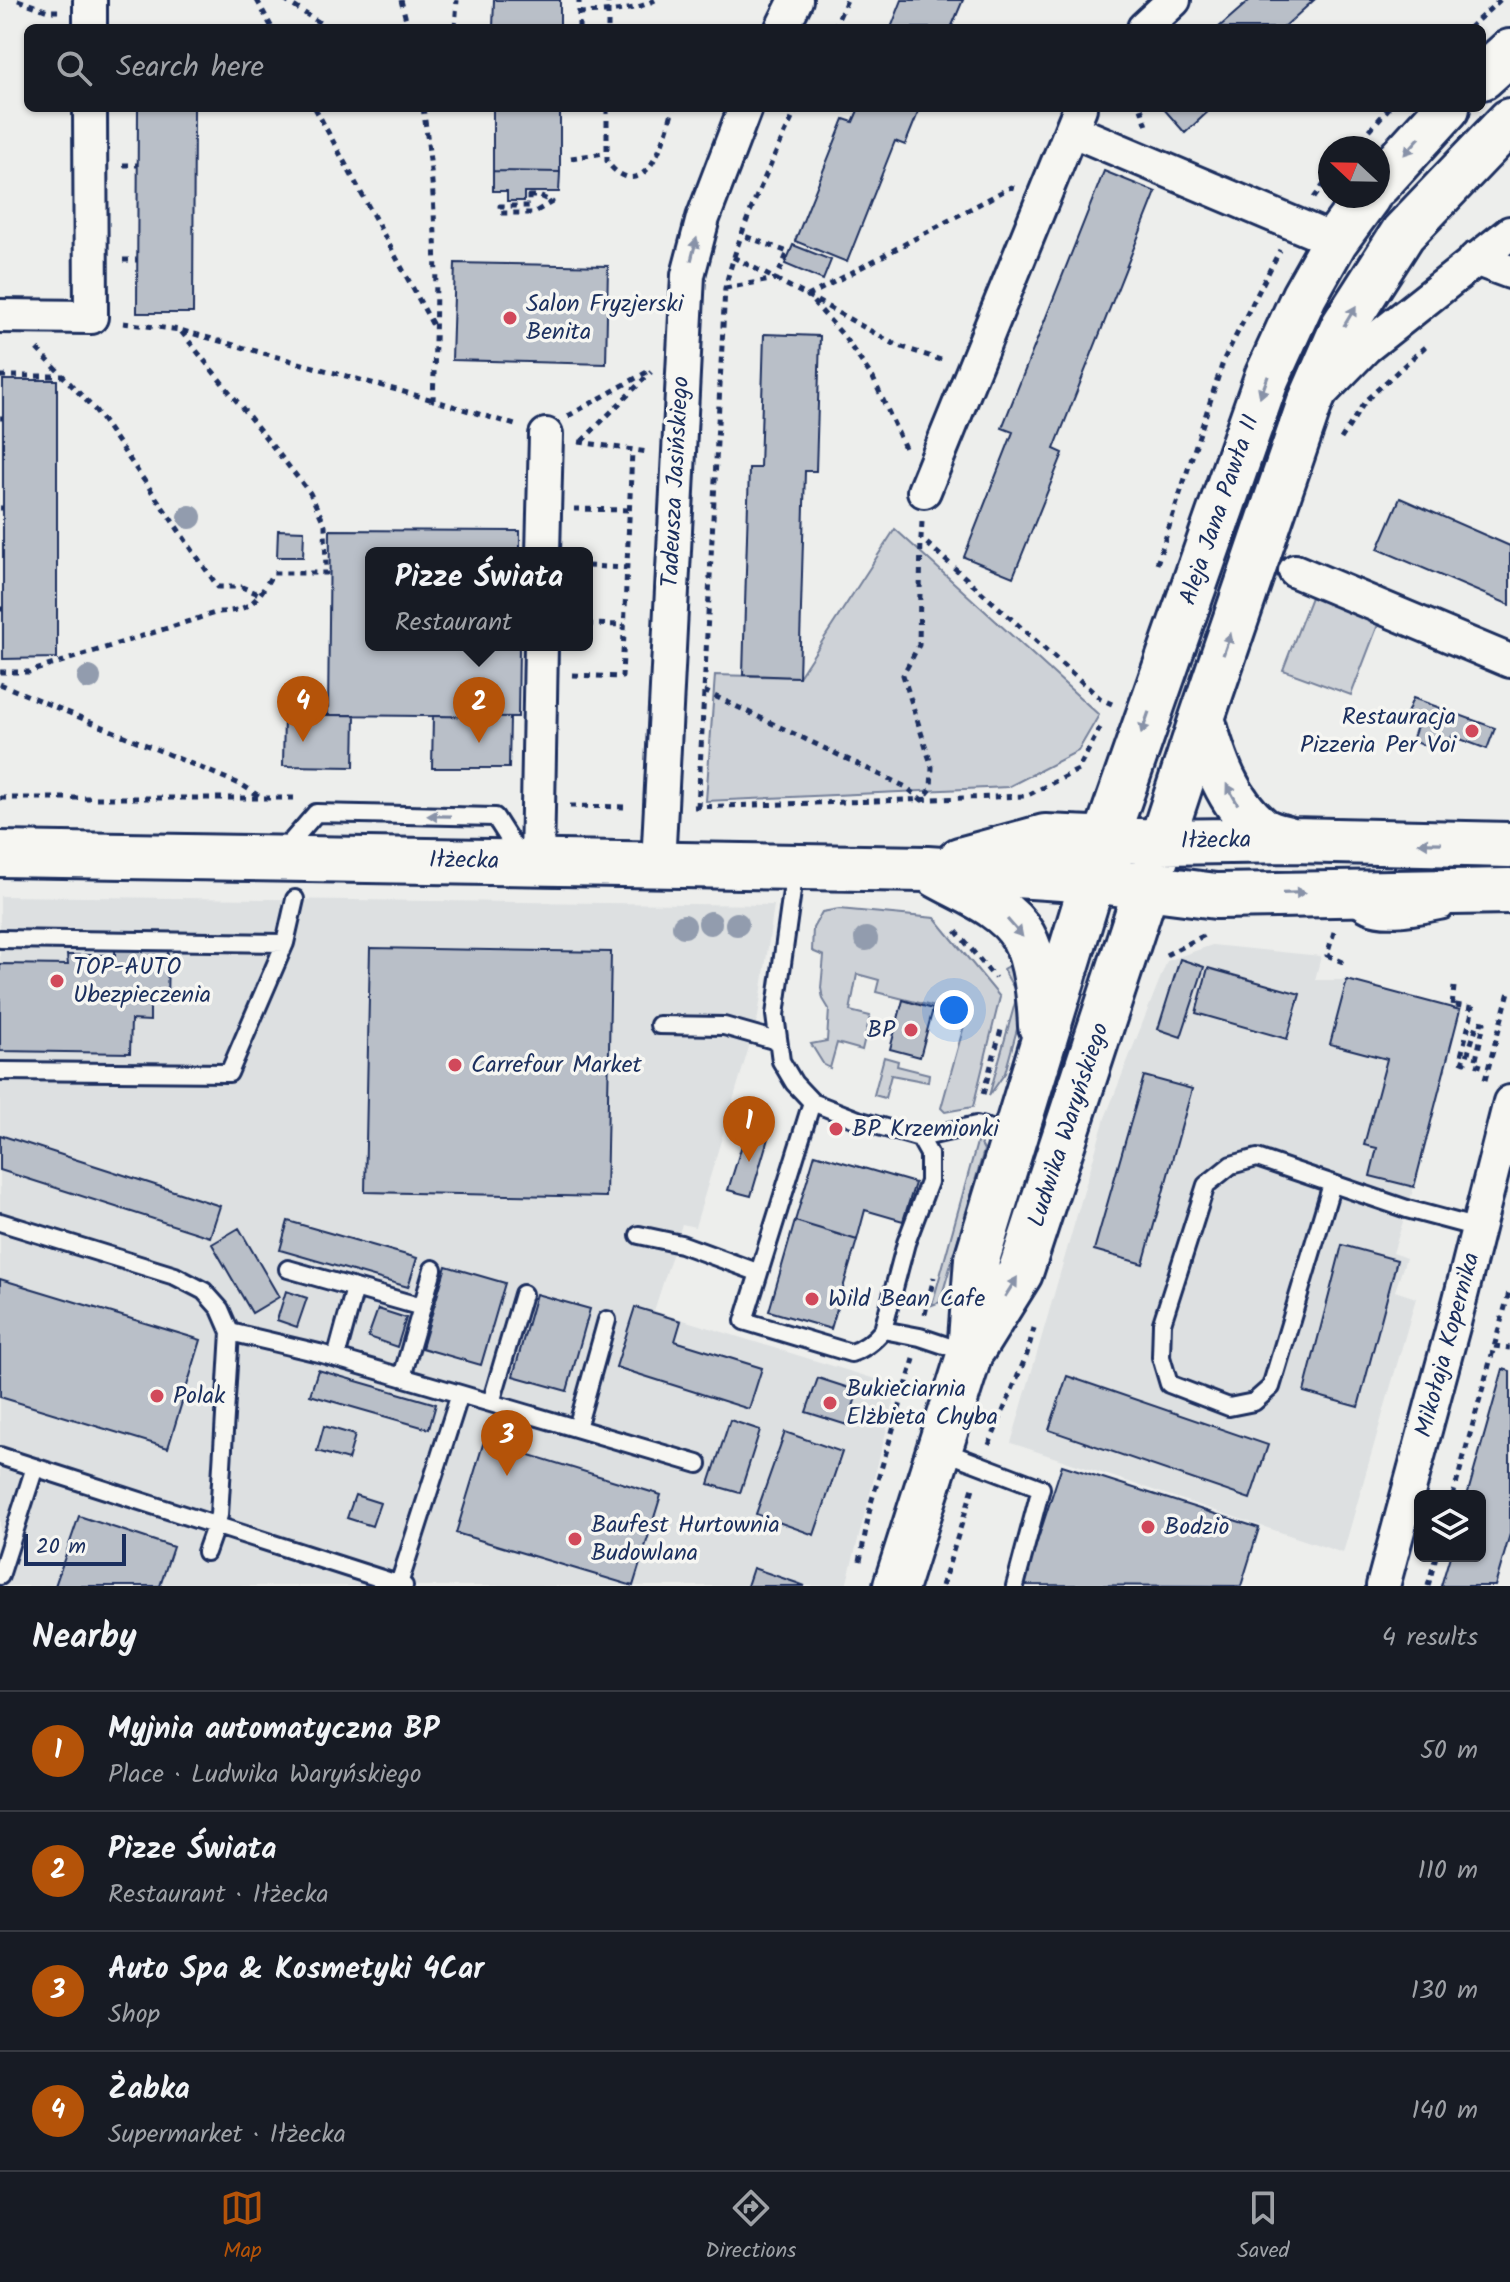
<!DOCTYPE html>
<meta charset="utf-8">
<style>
:root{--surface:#171b24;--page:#242831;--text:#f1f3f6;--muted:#9ea1a6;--line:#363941;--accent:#b45309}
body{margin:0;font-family:Kalam,sans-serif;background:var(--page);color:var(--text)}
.controls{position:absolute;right:24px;bottom:24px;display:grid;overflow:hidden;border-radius:12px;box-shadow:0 2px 6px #0004}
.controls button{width:72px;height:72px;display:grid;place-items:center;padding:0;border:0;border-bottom:2px solid var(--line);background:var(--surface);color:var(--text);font:40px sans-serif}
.compass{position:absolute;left:1318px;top:136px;width:72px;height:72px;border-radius:50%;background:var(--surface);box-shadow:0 2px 6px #0004;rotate:292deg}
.scale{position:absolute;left:24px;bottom:20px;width:102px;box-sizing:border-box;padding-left:8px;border:4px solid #1b2f5e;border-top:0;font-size:22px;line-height:28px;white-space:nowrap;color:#1b2f5e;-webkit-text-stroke:6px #f6f6f2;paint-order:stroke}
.you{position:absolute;left:954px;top:1010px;width:28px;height:28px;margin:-20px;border:6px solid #fff;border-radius:50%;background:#1a73e8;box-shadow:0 0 0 12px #1a73e833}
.badge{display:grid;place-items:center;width:52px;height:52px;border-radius:50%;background:var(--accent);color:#fff;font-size:26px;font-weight:700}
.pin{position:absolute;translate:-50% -66px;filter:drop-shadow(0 2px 4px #0008)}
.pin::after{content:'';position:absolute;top:42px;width:28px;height:24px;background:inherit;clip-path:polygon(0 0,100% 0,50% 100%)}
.popup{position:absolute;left:365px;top:547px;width:228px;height:104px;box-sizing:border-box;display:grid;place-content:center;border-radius:12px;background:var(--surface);filter:drop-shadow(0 2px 6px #0005);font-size:26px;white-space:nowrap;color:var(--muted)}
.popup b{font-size:30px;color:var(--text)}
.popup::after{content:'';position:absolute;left:50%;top:100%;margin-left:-16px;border:16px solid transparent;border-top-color:var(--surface)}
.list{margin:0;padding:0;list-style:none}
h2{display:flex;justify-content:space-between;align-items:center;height:104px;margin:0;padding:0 32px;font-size:34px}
h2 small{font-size:26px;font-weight:400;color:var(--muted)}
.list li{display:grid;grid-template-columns:52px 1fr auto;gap:24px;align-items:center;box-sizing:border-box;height:120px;padding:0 32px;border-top:2px solid var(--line)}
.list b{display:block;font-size:30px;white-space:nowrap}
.list p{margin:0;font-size:26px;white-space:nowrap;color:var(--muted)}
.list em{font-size:26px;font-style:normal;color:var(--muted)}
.icon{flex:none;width:44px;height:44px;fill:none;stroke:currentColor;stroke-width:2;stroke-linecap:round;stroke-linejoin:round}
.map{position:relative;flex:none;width:1510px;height:1586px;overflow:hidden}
.search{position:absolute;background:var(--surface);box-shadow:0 2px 6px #0004;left:24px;right:24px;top:24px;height:88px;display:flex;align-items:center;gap:20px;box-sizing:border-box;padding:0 28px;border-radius:12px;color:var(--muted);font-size:30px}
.sheet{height:584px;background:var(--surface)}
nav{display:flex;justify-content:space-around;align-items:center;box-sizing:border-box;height:112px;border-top:2px solid var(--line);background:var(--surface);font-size:22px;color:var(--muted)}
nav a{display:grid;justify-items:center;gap:4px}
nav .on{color:var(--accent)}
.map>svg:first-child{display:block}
.built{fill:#dde0e1}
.green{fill:#ced2d7;stroke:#74809a;stroke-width:2}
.building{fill:#b9bfc8;stroke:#1b2f5e;stroke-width:2}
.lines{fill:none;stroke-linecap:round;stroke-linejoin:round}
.lane-casing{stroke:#1b2f5e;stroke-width:22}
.street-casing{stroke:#1b2f5e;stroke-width:38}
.secondary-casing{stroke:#1b2f5e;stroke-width:50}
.path{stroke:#1b2f5e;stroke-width:5;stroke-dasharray:6 6;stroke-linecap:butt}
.lane{stroke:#f6f6f2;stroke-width:16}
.street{stroke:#f6f6f2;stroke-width:32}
.secondary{stroke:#f6f6f2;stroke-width:44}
.tree{fill:#929cae}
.oneway{fill:#8892a8}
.poi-dot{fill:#d1495b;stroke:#f6f6f2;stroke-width:3}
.labels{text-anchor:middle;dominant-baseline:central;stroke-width:7;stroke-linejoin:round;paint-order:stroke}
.poi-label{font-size:24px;fill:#1b2f5e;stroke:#f6f6f2;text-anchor:start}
.street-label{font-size:24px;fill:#1b2f5e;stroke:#f6f6f2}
</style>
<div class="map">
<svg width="1510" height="1586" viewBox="0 0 1510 1586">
<rect width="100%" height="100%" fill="#edeeec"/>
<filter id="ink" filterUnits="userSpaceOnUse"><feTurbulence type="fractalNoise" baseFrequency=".0125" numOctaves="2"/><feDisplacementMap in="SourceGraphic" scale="16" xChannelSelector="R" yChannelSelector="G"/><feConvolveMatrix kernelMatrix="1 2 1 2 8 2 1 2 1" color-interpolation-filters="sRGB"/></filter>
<g filter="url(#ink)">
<path class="built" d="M0,896L774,905L758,1017L695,1227L682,1224L654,1311L898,1386L846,1586H0Z
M1212,945L1321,956L1315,980H1347L1460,1010L1414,1187L1393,1253L1406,1258L1395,1291L1416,1298L1343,1553L1011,1443L1105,1118L1167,961Z"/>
<path class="green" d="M895,529L1099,715L1078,751L1008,787L706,801L715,675L799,677Z
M1311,597L1379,622L1351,695L1283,670Z
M839,909L935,918L1000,997L973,1107L945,1112L941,1108L967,1015L876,992L879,980L857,974L850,1011L870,1016L862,1050L837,1043L830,1068L824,1065L811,1044L827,1041L829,1009L823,999L821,988L824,956L812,951L813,928L822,912Z
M1021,959L1025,1000L1005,1073L989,1096L1015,1003L1016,992L1003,969Z
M884,1057L898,1061L897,1066L929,1074L928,1082L891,1075L885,1098L874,1095Z
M978,1139L984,1150L940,1302L932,1305Z"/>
<path class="building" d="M494,0H560V28H493Z
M902,0H963L951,28H891Z
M1250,0H1314L1283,28H1218Z
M138,108H194L193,313H137Z
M493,108H560V172L493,171Z
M859,108H920L905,145L895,141L847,262L795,241L844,119L853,122Z
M1163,108H1212L1185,133Z
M493,171L560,172L559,192H524V201H507V191H493Z
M1104,171L1156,192L1054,449L1063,453L1013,577L964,557L1013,432L1002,428Z
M793,245L831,260L823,280L785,264Z
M455,263L608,266L606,364L452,360Z
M764,334L820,336L816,471H805L799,677L743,675L749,468H760Z
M3,380H57V658L3,659Z
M1400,498L1510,546V605L1378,549Z
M278,530L304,531L303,557H277Z
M330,530L520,531V553H371V645H519L518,717L328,715Z
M1413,698L1495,728L1487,749L1452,736L1446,753L1412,741L1417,726L1404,721Z
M284,715H355L354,767L283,766Z
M433,716L510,717L509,768H432Z
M370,948L611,952L606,1197L365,1192Z
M115,949L168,950L167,1004L150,1003V1021L131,1020L130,1053L0,1051V964L68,965L67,955H115Z
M1180,959L1204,967L1181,1037L1158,1029Z
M1208,968L1300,994L1287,1039L1196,1013Z
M1347,980L1460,1010L1414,1187L1370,1176L1377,1148L1364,1145L1387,1059L1330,1044Z
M903,1000L933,1009L920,1057L890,1049Z
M1144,1076L1192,1089L1143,1264L1094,1250Z
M747,1129L769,1135L751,1196L728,1190Z
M0,1135L220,1206L210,1237L0,1170Z
M815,1154L915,1183L903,1221L865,1210L857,1240L795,1221Z
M288,1221L417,1258L408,1287L280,1250Z
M795,1221L857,1240L831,1329L769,1311Z
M239,1228L279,1297L252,1313L212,1244Z
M1342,1245L1397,1260L1358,1407L1304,1392Z
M446,1266L505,1283L481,1365L422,1348Z
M0,1279L201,1340L168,1448L0,1397Z
M286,1291L307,1298L297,1327L277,1320Z
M536,1294L590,1309L567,1391L513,1376Z
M635,1307L681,1321L675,1341L762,1368L749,1409L616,1367Z
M378,1309L406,1318L397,1347L368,1337Z
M1503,1369L1510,1371V1534L1495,1586H1441L1450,1556H1480V1496H1467Z
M318,1370L436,1404L429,1429L310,1395Z
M1067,1376L1268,1445L1250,1499L1049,1430Z
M818,1378L858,1391L847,1425L806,1412Z
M730,1420L760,1430L740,1493L709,1484Z
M324,1426L355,1435L348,1460L317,1451Z
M785,1432L842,1452L814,1535L756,1514Z
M484,1441L661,1495L633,1586L456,1533Z
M1062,1465L1259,1528L1241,1586L1023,1585Z
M355,1495L380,1503L372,1526L347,1518Z
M79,1516L173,1547L160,1586H55Z
M753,1568L797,1583L805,1586H747Z"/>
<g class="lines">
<g class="lane-casing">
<path id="lane" d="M283,851L316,813L495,817L521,858
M795,869L775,1015L781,1061L794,1083L812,1102L858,1120L920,1138L976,1125L1014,1135
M1354,903C1369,928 1420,915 1444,910
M0,939L285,943L229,1073L0,1071
M285,943L295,899
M659,1025L724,1026L777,1041
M812,1102L744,1321L851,1353C865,1349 874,1341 883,1330L920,1337L968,1353
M1332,1184L1271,1387L1254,1402L1229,1407L1169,1384L1161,1357L1162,1323L1206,1185L1231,1165L1257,1158L1407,1209L1478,1228
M0,1222L175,1276L204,1291L220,1309L230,1332
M639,1235L681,1244L757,1272
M288,1269L422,1307
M883,1330L906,1243L929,1182V1154L920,1138
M336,1358L355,1288
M402,1377L433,1269
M460,1394L698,1464
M491,1403L523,1294
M577,1428L607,1320
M941,1450L1041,1488L1015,1586
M0,1456L404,1586
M206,1552L219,1515L230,1332L319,1353L460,1394L399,1584
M0,1576L35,1467"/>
</g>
<g class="street-casing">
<path id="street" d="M90,0V28
M782,28L796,0
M1144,28L1174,0
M1071,130L1335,241
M1475,259L1510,272
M0,316L91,317L90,108
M1323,391L1366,347L1510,233
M924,491L1080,108
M543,553L546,435
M1295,571L1510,661
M537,863L541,645
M658,865L688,275L703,218L745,108
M1383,1586L1454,1323L1510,1102"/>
</g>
<g class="secondary-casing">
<path id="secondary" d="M1482,77L1510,52
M1378,184L1447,108
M1202,718C1213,758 1227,802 1261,829C1269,835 1282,837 1291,840
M0,854L927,869L1092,880L1216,896L1510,891
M960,860L1045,837L1161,842L1291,840L1510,845
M937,875C965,891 1006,906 1023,936C1036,959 1040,1000 1041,1026
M974,1347L1020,1273L1202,718L1309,405L1343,327L1403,233L1510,121
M896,1586L970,1353L977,1259L1105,840L1267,377L1304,296L1335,241L1368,196"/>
</g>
<path class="path" d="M18,0L48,11H59
M257,0L272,28
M284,0L328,28
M401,0L408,28
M579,13C603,12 633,12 655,0
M455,28L457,0
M579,28V0
M608,28V0
M834,28L847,0
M1469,28L1500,0
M315,108L435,329
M423,108C439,206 437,301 433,400L515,425
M607,108V161C612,169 618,174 627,177C654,183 668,128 673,108
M1141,108L1147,126
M1354,148L1389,108
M571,158L605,153
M123,165H138
M529,196H539L552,202L533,213H501L500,206H529Z
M1314,198L1330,176
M733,257L808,296L1011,187L1014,188
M123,260H137
M725,288L776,279L788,252L742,235
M123,323L180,330L433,400
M37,349L63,376
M0,376H63L96,411L218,587H242L261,595
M568,416L647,372
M0,418H3
M1341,439L1366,400L1428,344
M582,441L651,372
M579,442L648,452
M905,448L873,378L842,334L808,296L896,345L941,360
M0,508H3
M574,509L629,510
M922,522L921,538L1101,699L1112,704
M1157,564L1224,359L1280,250
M587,566L627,568
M0,609H3
M587,624L624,625
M0,672H29L218,612C251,611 257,601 273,573H326L325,525L310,493L180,330
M573,675L622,677L632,451
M0,684L242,785L259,796
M704,691L906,787L922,800L931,789L932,767L903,675L919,645L921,538
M0,798H296
M570,806L628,807
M694,807L1026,796L1078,770L1102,724
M698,807L725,288C741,225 769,167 797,108
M956,931L995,978
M1334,932L1327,955L1345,963
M1166,955L1207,934
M1454,987L1452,1007L1456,1005L1473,1008L1460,1060L1465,1062L1478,1022L1484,1023L1475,1064L1488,1068
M1485,1080L1510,988
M983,1094L1001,1030
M925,1314L934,1277
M1494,1346L1510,1348
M989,1445L1027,1354L1034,1328
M1453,1496L1510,1289
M860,1561L871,1503L914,1359
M942,1586L973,1488
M1428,1586L1436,1556"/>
<use href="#lane" class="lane"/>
<use href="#street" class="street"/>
<use href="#secondary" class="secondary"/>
</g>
<g class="tree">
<circle cx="190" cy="517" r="12"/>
<circle cx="89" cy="678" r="12"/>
<circle cx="710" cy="923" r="12"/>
<circle cx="737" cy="924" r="12"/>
<circle cx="684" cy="926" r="12"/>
<circle cx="866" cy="939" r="12"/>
</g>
<defs><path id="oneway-solid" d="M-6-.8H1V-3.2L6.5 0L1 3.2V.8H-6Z" transform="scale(2)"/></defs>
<g class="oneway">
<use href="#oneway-solid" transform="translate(1412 146) rotate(132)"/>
<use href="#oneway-solid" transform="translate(694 249) rotate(-76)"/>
<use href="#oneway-solid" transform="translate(1350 316) rotate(-59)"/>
<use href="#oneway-solid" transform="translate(1264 387) rotate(110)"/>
<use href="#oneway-solid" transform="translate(1227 644) rotate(-71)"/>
<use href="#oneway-solid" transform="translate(1145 723) rotate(109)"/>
<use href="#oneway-solid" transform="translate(1232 794) rotate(-119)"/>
<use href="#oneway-solid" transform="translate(439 816) rotate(-179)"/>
<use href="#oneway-solid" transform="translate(1430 843) rotate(-179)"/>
<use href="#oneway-solid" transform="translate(1294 893) rotate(-2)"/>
<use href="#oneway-solid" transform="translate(1015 928) rotate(49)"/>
<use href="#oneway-solid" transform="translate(1011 1287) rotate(-58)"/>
</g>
</g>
<g class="poi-dot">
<circle cx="510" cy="318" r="8"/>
<circle cx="1472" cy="731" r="8"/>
<circle cx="57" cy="981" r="8"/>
<circle cx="911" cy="1030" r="8"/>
<circle cx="455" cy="1065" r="8"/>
<circle cx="836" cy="1129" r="8"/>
<circle cx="812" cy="1299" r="8"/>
<circle cx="157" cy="1396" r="8"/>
<circle cx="830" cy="1403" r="8"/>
<circle cx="1148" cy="1527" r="8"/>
<circle cx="575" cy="1539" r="8"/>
</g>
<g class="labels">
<g class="poi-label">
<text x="526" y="304">Salon Fryzjerski<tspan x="526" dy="28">Benita</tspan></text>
<text x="1456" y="717" text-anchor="end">Restauracja<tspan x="1456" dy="28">Pizzeria Per Voi</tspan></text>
<text x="73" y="967">TOP-AUTO<tspan x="73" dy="28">Ubezpieczenia</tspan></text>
<text x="895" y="1030" text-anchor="end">BP</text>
<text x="471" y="1065">Carrefour Market</text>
<text x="852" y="1129">BP Krzemionki</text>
<text x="828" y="1299">Wild Bean Cafe</text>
<text x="846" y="1389">Bukieciarnia<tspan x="846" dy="28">Elżbieta Chyba</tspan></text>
<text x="173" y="1396">Polak</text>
<text x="591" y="1525">Baufest Hurtownia<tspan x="591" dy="28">Budowlana</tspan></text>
<text x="1164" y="1527">Bodzio</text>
</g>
<g class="street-label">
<text transform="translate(676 482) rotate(-87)">Tadeusza Jasińskiego</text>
<text transform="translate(1220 510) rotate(-71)">Aleja Jana Pawła II</text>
<text transform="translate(1216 841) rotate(-1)">Iłżecka</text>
<text transform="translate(464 861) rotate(1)">Iłżecka</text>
<text transform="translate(1069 1125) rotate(-72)">Ludwika Waryńskiego</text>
<text transform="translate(1448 1345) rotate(-75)">Mikołaja Kopernika</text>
</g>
</g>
</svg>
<div class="controls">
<button><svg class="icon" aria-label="layers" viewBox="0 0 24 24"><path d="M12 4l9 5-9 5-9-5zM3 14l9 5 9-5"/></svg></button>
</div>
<svg class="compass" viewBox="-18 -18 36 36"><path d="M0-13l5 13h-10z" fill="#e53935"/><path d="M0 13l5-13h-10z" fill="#9ea1a6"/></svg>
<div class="scale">20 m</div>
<div class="you"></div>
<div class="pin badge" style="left:749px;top:1162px">1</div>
<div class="pin badge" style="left:479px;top:743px">2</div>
<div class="popup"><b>Pizze Świata</b>Restaurant</div>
<div class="pin badge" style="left:507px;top:1476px">3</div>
<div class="pin badge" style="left:303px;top:742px">4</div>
<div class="search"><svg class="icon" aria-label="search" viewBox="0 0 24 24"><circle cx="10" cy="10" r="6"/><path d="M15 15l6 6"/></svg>Search here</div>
</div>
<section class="sheet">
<h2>Nearby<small>4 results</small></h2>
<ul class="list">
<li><span class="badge">1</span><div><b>Myjnia automatyczna BP</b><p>Place · Ludwika Waryńskiego</p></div><em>50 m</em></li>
<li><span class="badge">2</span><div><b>Pizze Świata</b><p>Restaurant · Iłżecka</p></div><em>110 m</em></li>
<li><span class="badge">3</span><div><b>Auto Spa &amp; Kosmetyki 4Car</b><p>Shop</p></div><em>130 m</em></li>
<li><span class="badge">4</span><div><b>Żabka</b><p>Supermarket · Iłżecka</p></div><em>140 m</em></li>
</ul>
</section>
<nav>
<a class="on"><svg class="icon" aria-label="map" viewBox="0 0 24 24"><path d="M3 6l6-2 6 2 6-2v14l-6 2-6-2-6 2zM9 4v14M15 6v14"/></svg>Map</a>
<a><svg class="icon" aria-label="directions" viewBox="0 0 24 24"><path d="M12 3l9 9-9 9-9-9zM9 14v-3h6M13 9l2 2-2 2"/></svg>Directions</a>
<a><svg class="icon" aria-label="saved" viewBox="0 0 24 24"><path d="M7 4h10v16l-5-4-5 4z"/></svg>Saved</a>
</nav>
